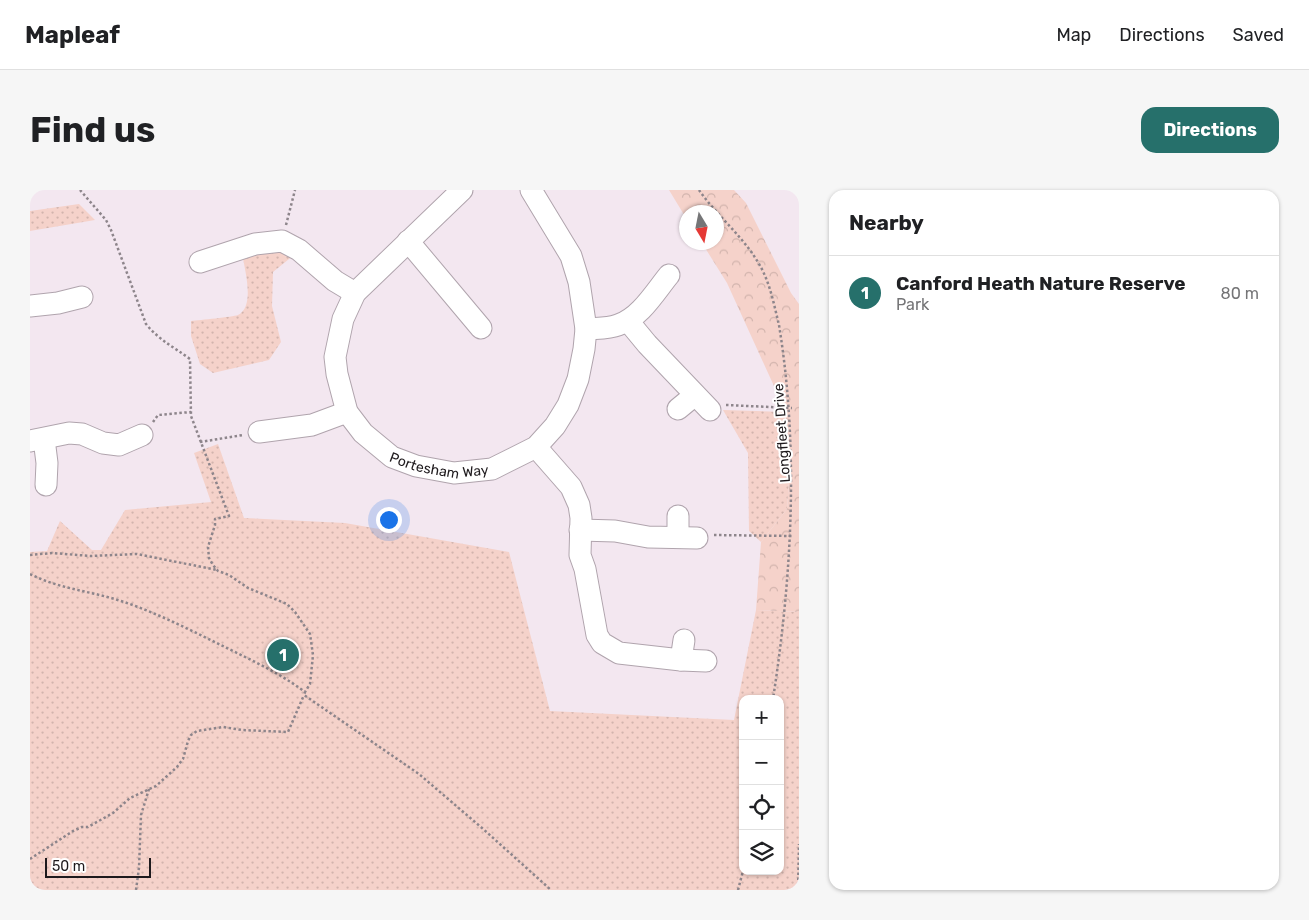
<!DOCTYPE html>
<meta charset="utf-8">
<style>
:root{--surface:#fff;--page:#f6f6f6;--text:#202124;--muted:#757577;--line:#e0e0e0;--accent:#26706b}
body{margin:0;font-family:Rubik,sans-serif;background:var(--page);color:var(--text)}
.controls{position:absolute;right:15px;bottom:15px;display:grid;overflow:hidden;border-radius:10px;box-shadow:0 1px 4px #0004}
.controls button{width:45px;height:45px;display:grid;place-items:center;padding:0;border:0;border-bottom:1px solid var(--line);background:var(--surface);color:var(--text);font:25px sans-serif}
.compass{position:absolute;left:649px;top:15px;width:45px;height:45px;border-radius:50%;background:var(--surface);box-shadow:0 1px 4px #0004;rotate:170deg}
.scale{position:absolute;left:15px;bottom:12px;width:106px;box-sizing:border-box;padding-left:5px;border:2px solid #1e1a1d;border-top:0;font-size:14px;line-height:18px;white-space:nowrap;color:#1e1a1d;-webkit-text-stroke:4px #fff;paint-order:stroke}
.you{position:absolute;left:358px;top:329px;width:18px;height:18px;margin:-12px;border:4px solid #fff;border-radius:50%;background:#1a73e8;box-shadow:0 0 0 8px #1a73e833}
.badge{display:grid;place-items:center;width:32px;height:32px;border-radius:50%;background:var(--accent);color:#fff;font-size:16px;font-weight:700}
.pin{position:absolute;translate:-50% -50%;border:2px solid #fff;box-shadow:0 1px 5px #0006}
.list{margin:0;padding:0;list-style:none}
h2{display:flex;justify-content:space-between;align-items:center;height:65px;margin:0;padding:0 20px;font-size:21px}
h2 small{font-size:16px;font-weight:400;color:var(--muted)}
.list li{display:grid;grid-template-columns:32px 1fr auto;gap:15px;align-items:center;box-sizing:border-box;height:75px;padding:0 20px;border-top:1px solid var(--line)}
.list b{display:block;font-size:19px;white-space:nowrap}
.list p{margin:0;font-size:16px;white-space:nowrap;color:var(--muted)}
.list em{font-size:16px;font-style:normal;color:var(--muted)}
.icon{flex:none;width:28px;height:28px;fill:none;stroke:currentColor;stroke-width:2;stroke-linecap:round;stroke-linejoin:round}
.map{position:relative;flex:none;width:769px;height:700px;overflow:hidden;border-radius:15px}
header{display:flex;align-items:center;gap:30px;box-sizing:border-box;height:70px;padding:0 25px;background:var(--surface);border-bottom:1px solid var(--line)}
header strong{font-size:24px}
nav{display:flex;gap:28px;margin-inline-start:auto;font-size:18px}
.intro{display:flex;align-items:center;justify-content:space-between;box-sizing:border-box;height:120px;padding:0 30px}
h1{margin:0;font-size:35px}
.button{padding:12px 22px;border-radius:15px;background:var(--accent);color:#fff;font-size:18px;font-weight:700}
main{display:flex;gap:30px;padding:0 30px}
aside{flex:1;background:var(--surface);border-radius:15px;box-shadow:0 1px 4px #0004}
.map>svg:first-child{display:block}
.grass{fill:url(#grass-dots);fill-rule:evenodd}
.forest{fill:url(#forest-crowns)}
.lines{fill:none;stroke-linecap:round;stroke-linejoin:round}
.minor-casing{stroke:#b0a4ad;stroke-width:23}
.path{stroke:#8d858b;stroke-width:2.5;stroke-dasharray:2.5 2.5;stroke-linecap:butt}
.minor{stroke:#fff;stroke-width:21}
.labels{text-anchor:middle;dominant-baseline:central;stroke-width:4;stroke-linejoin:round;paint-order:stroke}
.street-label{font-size:14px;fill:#1e1a1d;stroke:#fff}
</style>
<header>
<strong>Mapleaf</strong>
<nav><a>Map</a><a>Directions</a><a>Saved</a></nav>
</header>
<div class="intro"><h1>Find us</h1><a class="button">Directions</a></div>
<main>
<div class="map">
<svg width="769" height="700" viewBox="0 0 769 700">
<defs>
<pattern id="grass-dots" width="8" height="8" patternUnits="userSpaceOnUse" patternTransform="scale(1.25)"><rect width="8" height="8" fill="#f5d2ca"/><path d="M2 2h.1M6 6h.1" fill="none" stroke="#d2b4ad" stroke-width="1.8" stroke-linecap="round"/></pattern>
<pattern id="forest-crowns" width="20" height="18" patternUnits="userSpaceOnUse" patternTransform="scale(1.25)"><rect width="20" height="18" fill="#f5d2ca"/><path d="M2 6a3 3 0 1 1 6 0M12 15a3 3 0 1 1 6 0" fill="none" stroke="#d2b4ad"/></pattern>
</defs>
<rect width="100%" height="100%" fill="#f3e7f0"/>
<path class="grass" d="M49,14L65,30L0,41V21Z
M241,56L264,65L243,82L242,116L251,152L239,170L183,183L170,174L161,146V131C170,130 202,127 208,125C226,116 214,78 212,62Z
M693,220L754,222L761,264L757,319L731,352L719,341L718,263Z
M188,254L214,328L315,333L479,362L520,521L704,530L726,420L769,422V700H0V362L17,361L30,331L62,360H71L95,320L181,312L164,263ZM713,509H750V681H713Z"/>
<path class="forest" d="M639,0H704L716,13L761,103L769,114V422L726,420L731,352L757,319L761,264L754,218L697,93L672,53L686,52V22H656V28Z"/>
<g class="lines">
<g class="minor-casing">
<g id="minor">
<path id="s1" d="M432,0L325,103L313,129L305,167L307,184L317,222L333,243L362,267L386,276L424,283L462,279L506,257L525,236L538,215L548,189L554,159L556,139L549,92L541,66L501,0"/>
<path d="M378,51L451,138"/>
<path d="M170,72L225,54L252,51L269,60L305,91L325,103"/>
<path d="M0,116L28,113L52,107"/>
<path d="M598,131L617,154L680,220"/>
<path d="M556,139C567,138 578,139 588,135C610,128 625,102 639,85"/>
<path d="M648,219L665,205"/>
<path d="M229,242L282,235L317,222"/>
<path d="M14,249L17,273L16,295"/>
<path d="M0,251L39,243L52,244L73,253L89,255L112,245"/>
<path d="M506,257L541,297L549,315L551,328L550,365L555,379L567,445L572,453L589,463L651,470L676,471"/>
<path d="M550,340L585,341L618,347L667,348"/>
<path d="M648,347V326"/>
<path d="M651,470L654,450"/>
</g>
</g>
<path class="path" d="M50,0L76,30L81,40L116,134C130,151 144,157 160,169L161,226L199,326L185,329V335L178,357L179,368L183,375L188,381L199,385L218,398L257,414L265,422L280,444L283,465L280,494L275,502
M669,0C687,26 713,46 729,74C740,92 744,115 749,135C769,258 762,386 743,509
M256,35L265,0
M696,215L762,218
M123,232L128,225L161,222
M170,252L213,245
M684,345L763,346
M0,365L22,363L61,366L107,364L187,380
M0,384C29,399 61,401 91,411C128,423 164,442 199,459C225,472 251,484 275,502L274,505L389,584L452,638L521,700
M0,669L43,641L52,637H58L83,623L100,608L126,596L147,577L153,569L158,551L161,545L167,541L193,537L212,540L258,542L274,505
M106,700L109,678L111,625L119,599
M708,700L713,681
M768,700L769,654"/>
<use href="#minor" class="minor"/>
</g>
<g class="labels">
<g class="street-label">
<text transform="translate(752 243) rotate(-94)">Longfleet Drive</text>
<text stroke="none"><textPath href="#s1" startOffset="385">Portesham Way</textPath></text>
</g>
</g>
</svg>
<div class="controls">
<button>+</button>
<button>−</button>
<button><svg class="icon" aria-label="locate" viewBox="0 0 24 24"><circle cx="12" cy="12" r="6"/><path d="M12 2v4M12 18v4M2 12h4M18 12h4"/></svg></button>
<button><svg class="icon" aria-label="layers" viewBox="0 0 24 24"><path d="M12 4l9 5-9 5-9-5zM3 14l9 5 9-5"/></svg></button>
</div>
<svg class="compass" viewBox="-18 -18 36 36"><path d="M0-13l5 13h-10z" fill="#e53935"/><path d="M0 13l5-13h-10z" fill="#757577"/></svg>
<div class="scale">50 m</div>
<div class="you"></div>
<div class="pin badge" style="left:253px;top:465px">1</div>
</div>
<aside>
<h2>Nearby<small></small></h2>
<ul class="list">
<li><span class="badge">1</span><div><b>Canford Heath Nature Reserve</b><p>Park</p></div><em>80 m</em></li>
</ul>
</aside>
</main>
